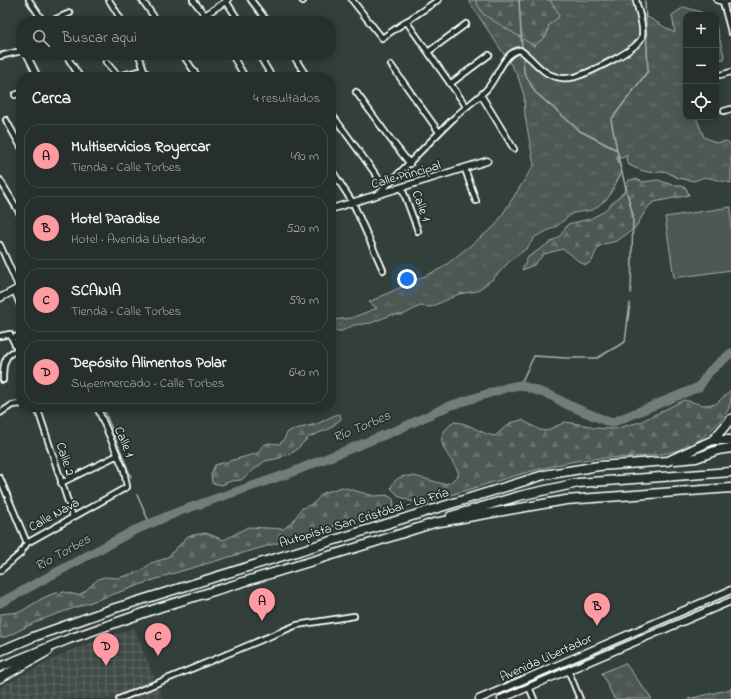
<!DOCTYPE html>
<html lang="es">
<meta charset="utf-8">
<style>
:root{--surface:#262f2c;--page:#2e3734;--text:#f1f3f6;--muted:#a4a9a9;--line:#424a48;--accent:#ff9aa2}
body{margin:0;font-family:"Indie Flower",sans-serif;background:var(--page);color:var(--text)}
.controls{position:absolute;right:12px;top:12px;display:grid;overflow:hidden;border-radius:8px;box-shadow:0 2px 10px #0003}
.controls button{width:36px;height:36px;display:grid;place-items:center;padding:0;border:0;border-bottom:1px solid var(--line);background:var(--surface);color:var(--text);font:20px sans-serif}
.you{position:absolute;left:407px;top:279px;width:14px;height:14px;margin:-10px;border:3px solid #fff;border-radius:50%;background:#1a73e8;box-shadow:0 0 0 6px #1a73e833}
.badge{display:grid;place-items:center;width:26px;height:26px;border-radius:50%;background:var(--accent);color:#111;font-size:13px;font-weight:700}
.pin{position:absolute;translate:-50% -33px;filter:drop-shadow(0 1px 2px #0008)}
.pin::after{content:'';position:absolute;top:21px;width:14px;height:12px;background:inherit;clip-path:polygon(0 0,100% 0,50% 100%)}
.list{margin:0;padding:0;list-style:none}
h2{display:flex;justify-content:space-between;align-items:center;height:52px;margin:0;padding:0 16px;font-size:17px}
h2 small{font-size:13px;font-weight:400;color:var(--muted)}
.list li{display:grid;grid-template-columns:26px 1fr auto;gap:12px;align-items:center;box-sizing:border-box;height:64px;margin:0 8px 8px;padding:0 8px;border:1px solid var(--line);border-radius:16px}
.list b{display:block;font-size:15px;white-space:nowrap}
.list p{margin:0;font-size:13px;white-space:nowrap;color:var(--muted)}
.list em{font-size:13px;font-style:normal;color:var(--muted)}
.icon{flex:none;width:22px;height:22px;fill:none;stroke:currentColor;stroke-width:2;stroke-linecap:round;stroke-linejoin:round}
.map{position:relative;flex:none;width:731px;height:699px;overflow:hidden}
.search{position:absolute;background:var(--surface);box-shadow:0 2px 10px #0003;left:16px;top:16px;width:320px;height:44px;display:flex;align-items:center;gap:10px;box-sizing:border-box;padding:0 14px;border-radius:16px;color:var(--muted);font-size:15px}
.panel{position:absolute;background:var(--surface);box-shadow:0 2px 10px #0003;left:16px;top:72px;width:320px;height:340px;border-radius:16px}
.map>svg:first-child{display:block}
.industrial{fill:url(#industrial-grid)}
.grass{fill:url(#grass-tufts);stroke:#a6aca9}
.forest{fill:url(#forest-firs);stroke:#a6aca9}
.park{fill:#4d5853;stroke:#a6aca9}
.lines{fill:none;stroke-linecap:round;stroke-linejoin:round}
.stream{stroke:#abb0ae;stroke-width:1.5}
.river{stroke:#737b78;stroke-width:9}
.street-casing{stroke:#fff;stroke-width:8}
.secondary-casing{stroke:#fff;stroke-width:9}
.highway-casing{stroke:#fff;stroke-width:11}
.street{stroke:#26332d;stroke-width:4.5}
.secondary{stroke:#26332d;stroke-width:6}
.highway{stroke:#26332d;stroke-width:8}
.labels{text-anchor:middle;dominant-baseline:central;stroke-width:4;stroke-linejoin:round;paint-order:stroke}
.street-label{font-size:13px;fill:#fff;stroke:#26332d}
.water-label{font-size:14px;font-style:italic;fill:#b9bdbc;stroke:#26332d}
</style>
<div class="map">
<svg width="731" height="699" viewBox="0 0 731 699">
<defs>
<pattern id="industrial-grid" width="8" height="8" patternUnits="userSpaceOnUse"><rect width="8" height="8" fill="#404c47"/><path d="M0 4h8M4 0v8" fill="none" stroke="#5d6763"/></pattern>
<pattern id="grass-tufts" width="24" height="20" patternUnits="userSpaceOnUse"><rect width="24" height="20" fill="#4d5853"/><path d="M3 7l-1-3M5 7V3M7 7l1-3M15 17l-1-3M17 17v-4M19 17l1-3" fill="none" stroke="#68716d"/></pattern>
<pattern id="forest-firs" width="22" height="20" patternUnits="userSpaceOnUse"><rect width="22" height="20" fill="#4d5853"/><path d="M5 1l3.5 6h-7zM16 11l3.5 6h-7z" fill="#68716d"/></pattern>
</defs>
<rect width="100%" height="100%" fill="#333f3a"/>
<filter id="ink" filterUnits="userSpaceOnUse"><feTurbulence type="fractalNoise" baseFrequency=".025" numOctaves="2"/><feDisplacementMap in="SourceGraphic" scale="8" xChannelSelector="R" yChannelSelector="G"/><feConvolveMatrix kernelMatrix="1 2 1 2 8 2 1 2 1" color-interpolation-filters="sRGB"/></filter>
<g filter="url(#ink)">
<path class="industrial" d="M134,628L163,699H0V687L73,649Z"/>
<path class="grass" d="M468,0H637L639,12L675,33L672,15L684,7L711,15H686V117H696L704,137L717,143L727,141L731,145V183L705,177L694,181L678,178L665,171C652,175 641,171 629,165L626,159L627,155L622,158L616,157L620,165L621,174L608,198L593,210L573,213L557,226L535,237L527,248L509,262L494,278L477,291L459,294L431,307L420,306L403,315H391L371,323L354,325L342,331H331V320L351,318L377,308L369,302L442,268L495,226L534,165L525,116L524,95L517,74Z
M716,25L725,59L716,60Z
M625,663L652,699H614L602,673Z
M731,688V699H688L731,689Z"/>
<path class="forest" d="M475,0H550L559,14L558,18L549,25L546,36L534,46L483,14Z
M636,179L643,182L658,180L672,185H679L686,188L689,195L654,202L648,207L635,228L617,241L604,244L598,247L592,261L586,265C577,262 572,254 563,249L544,254L534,265L522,270L528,257L560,236L568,224L590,219L603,212L624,192L629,180Z
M731,390C731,409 729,411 716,425C677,469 622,451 571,462C519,472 469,491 418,504L400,497L391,488C398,466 427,480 443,484L450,483L459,474C450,453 428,440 454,422C469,422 480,434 495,436L510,423L522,420L540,430L546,431L565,422L585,425L594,428L614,429L640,422L684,400L703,405L716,404Z
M340,414L341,419L329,429L309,437L294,452L285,455L280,458L265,461L241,480L231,481L222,485L212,483L211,474L215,465L258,453L263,445L269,443L279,444L283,441L287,433L291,430L317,424L335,415Z
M342,487L374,496L387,495L393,499L394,505L390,510L168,575L40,620L6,637H0V614L20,612L43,598L55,593L64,592L78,595L84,592L98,579L104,577L118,578L141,571L151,563L164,559L169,556L188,536L206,533L224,540L248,527L284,529L294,520L301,509L314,503L323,493Z"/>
<path class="park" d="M731,207V270L674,278L665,217Z"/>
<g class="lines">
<path class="stream" d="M519,0L522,48
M523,54L524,72L535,92L580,131L617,150
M0,187L21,222
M631,293L633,216L620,165L611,120L648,71L645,0
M520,385L534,356L566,358H597L625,342L630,303
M103,407L131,477
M137,495L150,524"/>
<path class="river" d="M0,603L133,531L180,511L290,473L399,429L449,406L509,387L520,385L552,396L568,405L611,423L699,387L709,372L731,353"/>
<g class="street-casing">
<path id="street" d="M29,0L43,21
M109,0L122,21
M142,0L157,21
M193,0L210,21
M251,0L267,21
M302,0L303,1
M352,0L382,38L438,0
M717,0L723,2L731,1
M226,1L239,21
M723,2L731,32
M205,15L228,0
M51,21L70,13
M406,21L466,106
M428,52L466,24
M27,55L38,77
M66,55L80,77
M139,55L144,70
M183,55L198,77
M232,55L245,77
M259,55L272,77
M293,55L307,77
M0,56L21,51
M106,62L118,76L144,70L149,77
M391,65L439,132
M720,75L731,72
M450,84L489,55
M356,92L388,136L410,164
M15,95L21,93
M481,95L514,149
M724,111L731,109
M331,113L385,187
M6,120L21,147
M331,169L353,203L383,270
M465,169L476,201
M0,180L21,215
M402,188L418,231
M378,194C404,169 428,143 454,118C464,108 476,100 486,90C498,78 503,52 520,50C533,58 541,74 557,77C562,79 570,78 575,77C588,73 641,49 642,36C644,25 638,11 636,0
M0,245L19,288
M14,290L21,307
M0,336L10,334L17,349L16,351C3,354 3,369 3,380
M12,338L21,335
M37,407L73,517
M0,413L12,405L21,404
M0,478L27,543
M61,483L118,455
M0,571L20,554L27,543L127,487L124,470L97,407
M568,670L580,699
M529,687L534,699
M119,699L297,625L354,616"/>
</g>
<g class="secondary-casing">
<path id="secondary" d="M331,209L487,161
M0,298L21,287
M479,699L731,590
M501,699L731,601"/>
</g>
<g class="highway-casing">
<path id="highway" d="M713,440H731
M675,460L696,458L718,450L731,448
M451,516L519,496L578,483L731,472
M0,651L33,637L109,610L544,475L599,466L668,461L713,440L731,419
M0,667L69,639L161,607L375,542L434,523L566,500L731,488
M0,678L48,651"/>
</g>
<use href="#street" class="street"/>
<use href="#secondary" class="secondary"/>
<use href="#highway" class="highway"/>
</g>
</g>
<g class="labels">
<g class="street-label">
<text transform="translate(406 175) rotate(-16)">Calle Principal</text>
<text transform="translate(421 206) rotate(70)">Calle 1</text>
<text transform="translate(124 442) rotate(67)">Calle 1</text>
<text transform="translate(65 459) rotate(72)">Calle 2</text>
<text transform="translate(54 515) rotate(-29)">Calle Nava</text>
<text transform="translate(364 518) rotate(-17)">Autopista San Cristóbal - La Fría</text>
<text transform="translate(546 658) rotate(-24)">Avenida Libertador</text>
</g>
<g class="water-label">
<text transform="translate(362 427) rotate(-23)">Río Torbes</text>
<text transform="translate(63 553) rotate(-29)">Río Torbes</text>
</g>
</g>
</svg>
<div class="controls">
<button>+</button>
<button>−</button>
<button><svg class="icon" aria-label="locate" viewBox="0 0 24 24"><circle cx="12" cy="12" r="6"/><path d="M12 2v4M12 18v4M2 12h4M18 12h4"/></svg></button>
</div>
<div class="you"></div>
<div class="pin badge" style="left:262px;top:621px">A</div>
<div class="pin badge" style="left:597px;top:626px">B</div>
<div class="pin badge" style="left:158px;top:656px">C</div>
<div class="pin badge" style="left:106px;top:666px">D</div>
<div class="search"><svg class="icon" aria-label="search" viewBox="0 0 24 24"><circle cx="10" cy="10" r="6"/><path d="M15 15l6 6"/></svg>Buscar aquí</div>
<section class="panel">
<h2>Cerca<small>4 resultados</small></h2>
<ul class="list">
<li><span class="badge">A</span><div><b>Multiservicios Royercar</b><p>Tienda · Calle Torbes</p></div><em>490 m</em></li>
<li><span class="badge">B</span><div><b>Hotel Paradise</b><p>Hotel · Avenida Libertador</p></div><em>520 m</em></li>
<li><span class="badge">C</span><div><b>SCANIA</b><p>Tienda · Calle Torbes</p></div><em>590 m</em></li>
<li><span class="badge">D</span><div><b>Depósito Alimentos Polar</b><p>Supermercado · Calle Torbes</p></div><em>640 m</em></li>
</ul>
</section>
</div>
